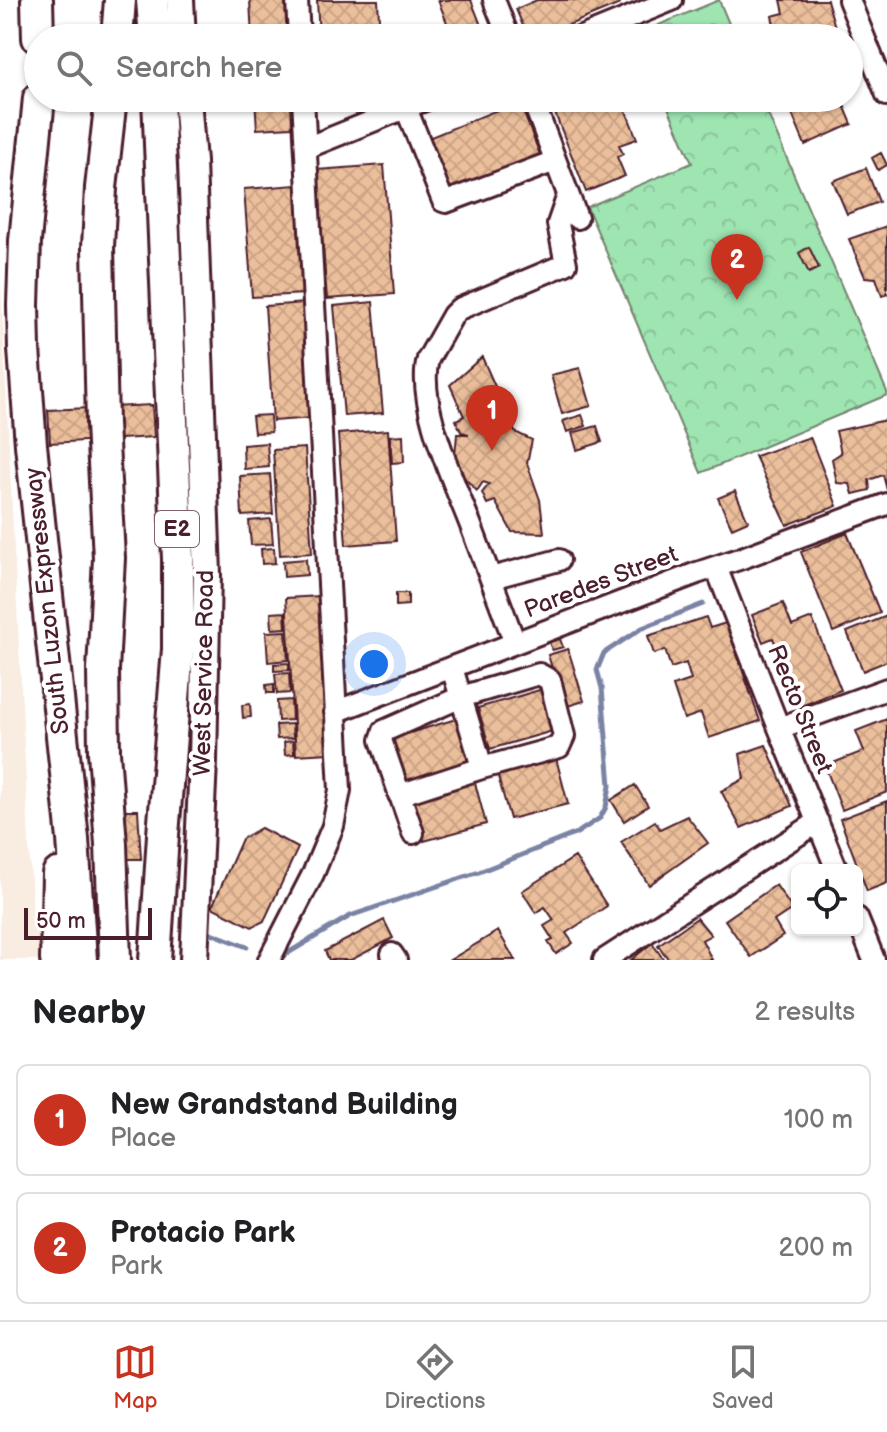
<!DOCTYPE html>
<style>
:root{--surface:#fff;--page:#f6f6f6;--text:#202124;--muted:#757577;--line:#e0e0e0;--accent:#c8321e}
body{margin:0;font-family:"Balsamiq Sans",sans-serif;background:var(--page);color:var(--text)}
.controls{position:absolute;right:24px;bottom:24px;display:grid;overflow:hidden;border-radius:12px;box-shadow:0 2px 6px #0004}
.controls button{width:72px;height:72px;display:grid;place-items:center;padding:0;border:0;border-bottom:2px solid var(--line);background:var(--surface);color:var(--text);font:40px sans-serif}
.scale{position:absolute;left:24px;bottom:20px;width:128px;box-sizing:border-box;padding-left:8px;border:4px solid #4a1f2b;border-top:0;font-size:22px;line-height:28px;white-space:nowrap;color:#4a1f2b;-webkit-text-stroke:6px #fff;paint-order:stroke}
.you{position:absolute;left:374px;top:664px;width:28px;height:28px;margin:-20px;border:6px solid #fff;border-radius:50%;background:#1a73e8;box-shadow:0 0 0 12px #1a73e833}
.badge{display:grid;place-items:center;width:52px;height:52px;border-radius:50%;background:var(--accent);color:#fff;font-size:26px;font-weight:700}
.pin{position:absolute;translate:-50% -66px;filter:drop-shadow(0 2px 4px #0008)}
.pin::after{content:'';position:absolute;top:42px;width:28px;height:24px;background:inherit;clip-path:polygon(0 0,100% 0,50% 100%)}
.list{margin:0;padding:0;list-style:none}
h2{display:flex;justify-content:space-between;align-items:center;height:104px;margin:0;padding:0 32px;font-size:34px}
h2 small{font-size:26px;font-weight:400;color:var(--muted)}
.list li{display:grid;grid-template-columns:52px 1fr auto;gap:24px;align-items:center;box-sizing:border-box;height:112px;margin:0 16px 16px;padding:0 16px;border:2px solid var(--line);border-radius:12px}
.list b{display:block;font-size:30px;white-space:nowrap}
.list p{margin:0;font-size:26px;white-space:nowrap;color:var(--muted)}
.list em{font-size:26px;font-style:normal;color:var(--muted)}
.icon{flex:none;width:44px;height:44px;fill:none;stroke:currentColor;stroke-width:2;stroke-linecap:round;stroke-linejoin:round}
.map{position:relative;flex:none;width:887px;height:960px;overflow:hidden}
.search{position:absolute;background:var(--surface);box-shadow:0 2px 6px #0004;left:24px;right:24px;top:24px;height:88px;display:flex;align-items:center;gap:20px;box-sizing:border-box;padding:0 28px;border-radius:44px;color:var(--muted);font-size:30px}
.sheet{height:360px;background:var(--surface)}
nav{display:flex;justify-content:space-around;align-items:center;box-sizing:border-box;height:112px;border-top:2px solid var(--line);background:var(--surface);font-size:22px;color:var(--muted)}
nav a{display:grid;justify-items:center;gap:4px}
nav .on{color:var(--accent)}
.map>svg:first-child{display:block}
.built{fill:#f9ece1}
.forest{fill:url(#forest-crowns);stroke:#74826e;stroke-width:2}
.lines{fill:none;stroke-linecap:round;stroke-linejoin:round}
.stream{stroke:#7a83a4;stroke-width:5}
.building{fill:url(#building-cross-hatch);stroke:#4a1f2b;stroke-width:2}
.minor-casing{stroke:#4a1f2b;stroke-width:26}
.major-casing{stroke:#4a1f2b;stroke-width:32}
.highway-casing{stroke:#4a1f2b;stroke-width:36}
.minor{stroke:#fff;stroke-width:20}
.major{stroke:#fff;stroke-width:26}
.highway{stroke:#fff;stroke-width:30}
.labels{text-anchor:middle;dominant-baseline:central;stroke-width:8;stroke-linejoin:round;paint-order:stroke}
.shield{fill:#fff;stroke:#80626b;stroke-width:2}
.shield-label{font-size:22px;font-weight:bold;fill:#4a1f2b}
.street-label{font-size:24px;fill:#4a1f2b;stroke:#fff}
</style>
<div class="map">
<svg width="887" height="960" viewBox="0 0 887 960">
<defs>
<pattern id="forest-crowns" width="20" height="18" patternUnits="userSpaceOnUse" patternTransform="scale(2)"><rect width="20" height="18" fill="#9ee5b2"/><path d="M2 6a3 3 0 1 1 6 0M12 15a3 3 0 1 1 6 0" fill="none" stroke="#8ac499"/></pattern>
<pattern id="building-cross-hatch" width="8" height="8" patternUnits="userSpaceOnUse" patternTransform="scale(2)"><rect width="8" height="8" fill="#ebbf9b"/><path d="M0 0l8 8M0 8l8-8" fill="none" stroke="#cba486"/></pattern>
</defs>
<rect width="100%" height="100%" fill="#fff"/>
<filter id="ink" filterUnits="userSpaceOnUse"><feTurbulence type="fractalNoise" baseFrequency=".0125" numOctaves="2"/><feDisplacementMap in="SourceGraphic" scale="16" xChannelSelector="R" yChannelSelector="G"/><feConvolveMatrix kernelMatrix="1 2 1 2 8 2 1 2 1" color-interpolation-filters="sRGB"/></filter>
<g filter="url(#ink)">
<path class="built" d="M0,270L33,923L45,932V960H0Z"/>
<path class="forest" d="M719,0L735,38H639L637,34Z
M664,98H761L887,392V395L701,473L587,207L692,163Z"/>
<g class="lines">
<path class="stream" d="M211,933L247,947
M278,959L350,916L479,872L577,833L600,818L606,807L610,786L602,688L597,670L604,653L642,628L703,604"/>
</g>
<path class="building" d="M250,0H285L287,38H252Z
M317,0H378L380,38H319Z
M438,0H471L486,38H453Z
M537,0H618L620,4L537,38H528L516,9Z
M781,0H827L835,27L819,32L821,38H777L772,16L784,13Z
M255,98H291L292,127L257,129Z
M323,98H384V105L324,108Z
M549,98H621L637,139L619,145L623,154L617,157L625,176L586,192Z
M794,98H841L852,124L805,145L792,114L800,110Z
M519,101L544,165L452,202L426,139Z
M881,153L887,165L878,170L872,158Z
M384,165L394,294L327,299L317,170Z
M866,168L879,202L847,214L833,181Z
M296,185L304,294L252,297L244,189Z
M887,226V294L882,296L876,278L865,277L849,239Z
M809,247L819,268L809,273L799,253Z
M373,302L383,413L344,416L334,306Z
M305,303L313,418L273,421L265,306Z
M482,357L515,432L532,440L527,463L540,500L544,533L512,532L495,501L487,504L482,493L489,484L483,482L477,491L454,467L457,434H469L461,432L456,420L464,416L450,385Z
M580,368L591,406L562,414L551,375Z
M152,405L154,437L50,443L48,410Z
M270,415L271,432L254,433L252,416Z
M582,415L586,426L567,432L563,421Z
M886,420L887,490L883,475L869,480L870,490L853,494L850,484L837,483L832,459L841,453L836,431Z
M597,426L602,442L577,450L572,433Z
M388,430L396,541L346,545L338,434Z
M403,435L404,462L392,463L390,436Z
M810,437L837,506L787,525L755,456Z
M267,443L269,467L244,469L243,445Z
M305,448L312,553L280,555L273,450Z
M270,474L273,514L242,516L240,476Z
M735,491L748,521L732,528L718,498Z
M271,519L273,544L251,545L249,521Z
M847,533L880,613L833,632L801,552Z
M274,548L275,563L262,564L261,549Z
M306,559L307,575L284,577L283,561Z
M396,593H408V605L396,606Z
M320,596L329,753L296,755L286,598Z
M783,603L792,626L812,618L841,690L801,706L773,638L763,642L752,615Z
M285,612L286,628L272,629L271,613Z
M887,616V661L863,671L847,632Z
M706,617L710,628L726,623L760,721L709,738L701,713L684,719L673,686L691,680L686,663L671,668L665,650L654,654L648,636Z
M286,631L288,660L268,662L266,632Z
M560,639L563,647L552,650L549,642Z
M568,649L584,701L564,707L548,655Z
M289,663V670L274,671V664Z
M289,673L290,693L277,694L275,674Z
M274,684V693H267L266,685Z
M543,689L556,730L490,749L478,708Z
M291,700L292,720L278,721L277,701Z
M250,704L251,717L243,718L242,705Z
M456,719L469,763L403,783L390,739Z
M887,719V792L842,810L825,766L864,751L856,731Z
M292,724L293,738L277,739L276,725Z
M293,741L294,754L285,755L284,742Z
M766,745L792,806L741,828L721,791L744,779L740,754Z
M556,758L568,804L510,819L497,773Z
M474,779L486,824L424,841L412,796Z
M635,785L648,806L624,821L611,800Z
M887,801V883L867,891L840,819Z
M124,810H138L141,859H126Z
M687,816L708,843L649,885L621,842L655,821L660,829Z
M261,828L298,848L264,921L252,927L212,907L242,839Z
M575,857L607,906L566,933L573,943L556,954L548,942L553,940L544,926L554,920L545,907L536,913L522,891Z
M776,885L792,909L774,921L783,936L751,957L725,920Z
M697,918L711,935L702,940L712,960H669L658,945Z
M384,920L393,938L351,960H329L325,951Z
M498,931L515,960H450Z
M652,943L664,960H631Z"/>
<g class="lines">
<g class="minor-casing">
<path id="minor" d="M297,0L299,38
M494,0L509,38
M849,0L887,95
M579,38L672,0
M532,98L577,218
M406,108L443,201L446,202L555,161
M306,148L430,98
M716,567L779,728L837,870
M491,578L559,560
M515,643C500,604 486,565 471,526C455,484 416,403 428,359L453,315L459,309L566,264L558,224L568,195
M335,712L697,573L742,558L887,504
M779,728L887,689
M399,795L482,768
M413,833L381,740L384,731L461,697L539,674L550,680L564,736L559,747L482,768C473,735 462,701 452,668
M857,918L874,960
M392,954L396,960
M269,960L313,874L333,826L340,790L303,98
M604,960L818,822"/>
</g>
<g class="major-casing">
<path id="major" d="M180,0L182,38
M187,98L192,162L207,574L203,761L194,960"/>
</g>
<g class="highway-casing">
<path id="highway" d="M37,0L38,38
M152,0L155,38
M117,38L120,0
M39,98L25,241L23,305L24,349L31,445L73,839L81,960
M111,98L101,188L98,247L102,424L109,558L103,670L104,752L111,844L115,960
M56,960L58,874
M155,960L163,835L178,649V559L158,98"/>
</g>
<use href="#minor" class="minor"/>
<use href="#major" class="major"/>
<use href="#highway" class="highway"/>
</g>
</g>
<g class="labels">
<rect class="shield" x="155" y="511" width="44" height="36" rx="6"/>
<g class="shield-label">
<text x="177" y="529">E2</text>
</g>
<g class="street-label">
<text transform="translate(601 582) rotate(-21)">Paredes Street</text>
<text transform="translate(47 601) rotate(-96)">South Luzon Expressway</text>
<text transform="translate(204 673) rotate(-89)">West Service Road</text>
<text transform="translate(800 709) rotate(68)">Recto Street</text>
</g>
</g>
</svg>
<div class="controls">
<button><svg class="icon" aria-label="locate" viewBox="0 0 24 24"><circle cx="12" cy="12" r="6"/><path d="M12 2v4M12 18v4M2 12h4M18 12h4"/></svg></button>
</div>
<div class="scale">50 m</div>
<div class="you"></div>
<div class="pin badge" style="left:492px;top:451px">1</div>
<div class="pin badge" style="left:737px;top:300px">2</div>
<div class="search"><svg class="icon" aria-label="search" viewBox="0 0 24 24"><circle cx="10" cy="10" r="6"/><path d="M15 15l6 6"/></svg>Search here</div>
</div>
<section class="sheet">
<h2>Nearby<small>2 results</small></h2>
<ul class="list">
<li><span class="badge">1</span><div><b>New Grandstand Building</b><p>Place</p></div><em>100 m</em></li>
<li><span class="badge">2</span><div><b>Protacio Park</b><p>Park</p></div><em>200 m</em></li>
</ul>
</section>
<nav>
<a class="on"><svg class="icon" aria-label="map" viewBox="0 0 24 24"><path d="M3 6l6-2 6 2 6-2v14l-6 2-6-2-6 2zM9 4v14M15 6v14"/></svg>Map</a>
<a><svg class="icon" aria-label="directions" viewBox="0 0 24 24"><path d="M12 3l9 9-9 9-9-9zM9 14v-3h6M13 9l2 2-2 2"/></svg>Directions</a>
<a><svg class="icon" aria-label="saved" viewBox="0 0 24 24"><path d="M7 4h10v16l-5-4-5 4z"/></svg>Saved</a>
</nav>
